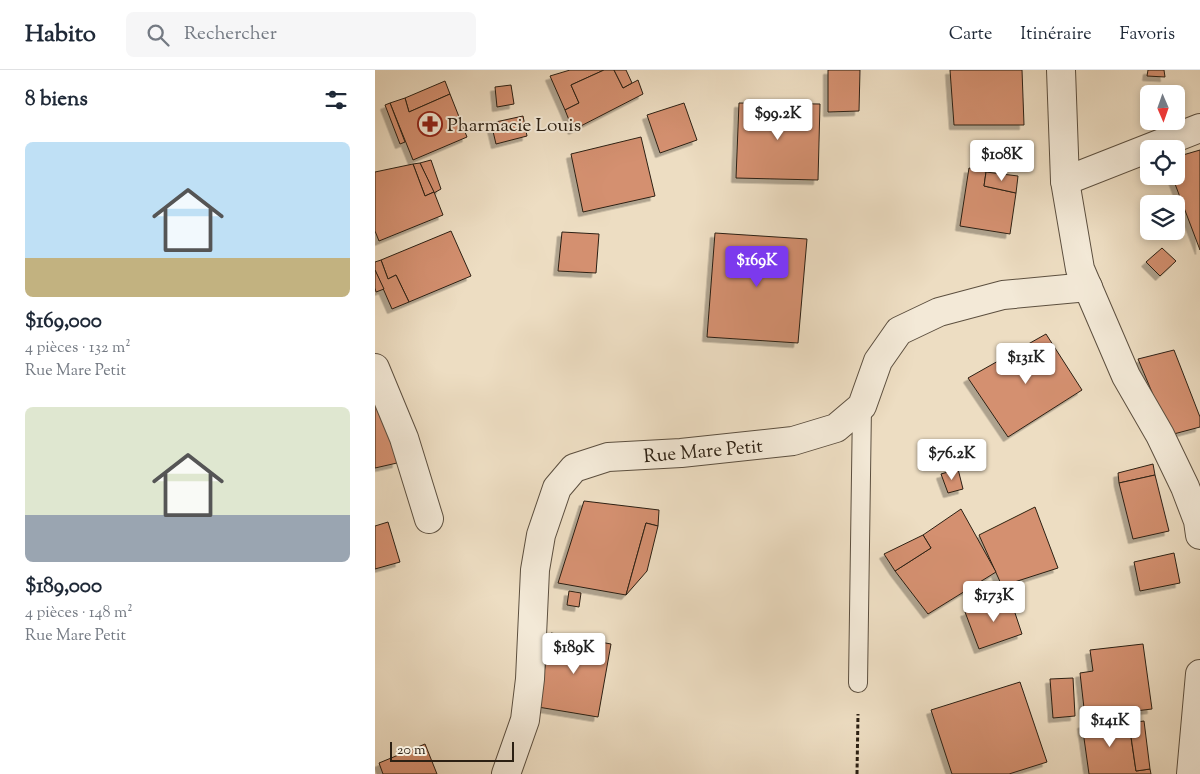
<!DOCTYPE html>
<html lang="fr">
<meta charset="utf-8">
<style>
:root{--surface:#fff;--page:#f6f6f7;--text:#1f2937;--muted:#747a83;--line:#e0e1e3;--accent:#7c3aed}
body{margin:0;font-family:"Sorts Mill Goudy",serif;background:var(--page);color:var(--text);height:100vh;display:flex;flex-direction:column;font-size:19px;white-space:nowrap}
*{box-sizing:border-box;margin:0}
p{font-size:16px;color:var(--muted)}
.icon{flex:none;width:28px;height:28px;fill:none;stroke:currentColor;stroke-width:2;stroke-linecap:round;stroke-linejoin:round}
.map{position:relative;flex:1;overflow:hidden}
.side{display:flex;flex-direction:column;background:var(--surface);width:375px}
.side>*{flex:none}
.needle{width:32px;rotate:178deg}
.fabs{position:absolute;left:765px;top:15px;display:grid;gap:10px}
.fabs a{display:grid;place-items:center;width:45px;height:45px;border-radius:8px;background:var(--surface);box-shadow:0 2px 8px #0003;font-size:25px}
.scale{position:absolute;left:15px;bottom:12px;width:124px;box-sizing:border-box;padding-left:5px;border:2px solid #2c2013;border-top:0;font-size:14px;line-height:18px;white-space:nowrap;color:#2c2013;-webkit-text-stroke:4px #f3e9d7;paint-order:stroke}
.price{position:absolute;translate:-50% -42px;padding:0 11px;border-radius:5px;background:#fff;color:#222;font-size:16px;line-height:32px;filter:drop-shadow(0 1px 2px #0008)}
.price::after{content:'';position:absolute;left:50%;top:30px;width:15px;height:11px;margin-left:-8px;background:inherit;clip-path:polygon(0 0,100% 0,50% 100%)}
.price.current{background:var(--accent);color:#fff}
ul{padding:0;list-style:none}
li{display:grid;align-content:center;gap:10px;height:265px;padding:0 25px}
li span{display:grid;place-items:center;height:155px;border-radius:8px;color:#555}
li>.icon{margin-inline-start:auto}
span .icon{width:90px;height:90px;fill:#fffc;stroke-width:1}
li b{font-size:21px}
h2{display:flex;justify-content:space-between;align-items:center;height:60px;padding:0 25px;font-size:21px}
header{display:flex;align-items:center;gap:30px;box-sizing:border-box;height:70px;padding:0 25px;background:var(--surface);border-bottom:1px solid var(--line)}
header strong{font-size:24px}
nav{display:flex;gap:28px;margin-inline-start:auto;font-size:18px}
.search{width:350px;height:45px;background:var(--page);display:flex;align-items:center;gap:12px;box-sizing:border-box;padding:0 18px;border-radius:8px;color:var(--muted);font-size:19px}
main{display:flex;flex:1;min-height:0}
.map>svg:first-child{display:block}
</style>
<header>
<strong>Habito</strong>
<div class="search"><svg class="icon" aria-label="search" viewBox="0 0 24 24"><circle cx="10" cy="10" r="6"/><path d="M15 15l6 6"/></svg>Rechercher</div>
<nav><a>Carte</a><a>Itinéraire</a><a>Favoris</a></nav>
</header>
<main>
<section class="side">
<h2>8 biens<svg class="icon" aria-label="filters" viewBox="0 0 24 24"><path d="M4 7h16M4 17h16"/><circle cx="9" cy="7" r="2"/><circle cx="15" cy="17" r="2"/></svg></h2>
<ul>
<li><span style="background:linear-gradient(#bfe0f5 75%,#c2b280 0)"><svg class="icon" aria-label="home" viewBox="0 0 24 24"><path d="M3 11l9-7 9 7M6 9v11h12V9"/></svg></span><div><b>$169,000</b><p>4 pièces · 132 m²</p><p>Rue Mare Petit</p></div></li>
<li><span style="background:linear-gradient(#dfe7d0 70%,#9aa5b1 0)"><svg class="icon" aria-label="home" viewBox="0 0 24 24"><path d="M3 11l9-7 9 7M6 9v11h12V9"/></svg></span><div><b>$189,000</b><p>4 pièces · 148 m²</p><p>Rue Mare Petit</p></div></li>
</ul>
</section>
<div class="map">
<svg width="825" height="704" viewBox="0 0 825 704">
<defs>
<filter id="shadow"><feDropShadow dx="-4.5" dy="4.5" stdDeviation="0" flood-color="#0004"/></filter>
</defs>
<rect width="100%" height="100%" fill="#edddc2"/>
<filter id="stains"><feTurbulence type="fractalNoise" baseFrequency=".004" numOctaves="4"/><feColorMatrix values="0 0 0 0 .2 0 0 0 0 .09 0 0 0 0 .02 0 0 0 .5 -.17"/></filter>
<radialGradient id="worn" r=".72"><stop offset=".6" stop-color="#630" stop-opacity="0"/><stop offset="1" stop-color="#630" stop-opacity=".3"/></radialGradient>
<g fill="#d49070" stroke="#2c2013" filter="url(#shadow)">
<polygon points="195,0 229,0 196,15 204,33 190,40 175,6"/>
<polygon points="229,0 239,0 248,18 263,10 268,24 198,60 190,40 204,33 196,15"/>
<polygon points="239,0 251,0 257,13 248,18"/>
<polygon points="453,0 485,0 484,41 453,42"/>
<polygon points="575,0 647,0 649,55 579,55"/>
<polygon points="773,0 789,0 790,7 772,6"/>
<polygon points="70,11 75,24 34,42 30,28"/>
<polygon points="136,15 139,34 122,37 120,17"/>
<polygon points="75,24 92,67 38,90 15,33 30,28 34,42"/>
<polygon points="15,33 30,72 25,74 10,35"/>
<polygon points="309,33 322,70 285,83 272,45"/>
<polygon points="364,33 445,34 443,110 361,108"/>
<polygon points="148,46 152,66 121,74 116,53"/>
<polygon points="266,67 280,126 208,142 196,84"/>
<polygon points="825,80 825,180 797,106 801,106 801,87"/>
<polygon points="56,90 66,119 59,123 45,93"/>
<polygon points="45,93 59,122 50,126 38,94"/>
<polygon points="38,94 50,126 59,122 68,145 4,171 0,161 0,102"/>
<polygon points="594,98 611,102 609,116 641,123 635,164 585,156"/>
<polygon points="611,102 643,106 641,123 609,116"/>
<polygon points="76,161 96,206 34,232 21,205 13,209 6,190"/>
<polygon points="187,162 224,164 221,203 183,201"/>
<polygon points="340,163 432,169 423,273 332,267"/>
<polygon points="787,178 801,191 785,206 771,192"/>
<polygon points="6,190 13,209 21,205 34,232 17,239 0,200 0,192"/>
<polygon points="0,200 9,219 1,222 0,218"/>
<polygon points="671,264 707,320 633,367 593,308"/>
<polygon points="799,280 825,347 825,357 795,365 763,289"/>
<polygon points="10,334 22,393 0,398 0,336"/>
<polygon points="778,394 780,405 744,413 743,403"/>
<polygon points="583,399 588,419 573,423 566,404"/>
<polygon points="780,405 794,461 758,469 744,413"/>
<polygon points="209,431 284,440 283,456 271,453 251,525 183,513"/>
<polygon points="660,437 683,498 627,516 604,465"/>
<polygon points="586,439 621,502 553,544 520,501 556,478 548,465"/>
<polygon points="13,452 25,492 0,499 0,456"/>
<polygon points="271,453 283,456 272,501 251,525"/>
<polygon points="548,465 556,478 520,501 509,484"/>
<polygon points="799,483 805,513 765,521 759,492"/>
<polygon points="194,521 206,523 204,537 192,535"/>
<polygon points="635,528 647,564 604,579 590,542"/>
<polygon points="176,563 236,574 223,647 163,637"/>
<polygon points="768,574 777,639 710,647 705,603 718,601 715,580"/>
<polygon points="698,608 700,646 678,648 675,609"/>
<polygon points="645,612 672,692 634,704 577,704 556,640"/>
<polygon points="753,647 761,701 775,699 776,704 714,704 707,654"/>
<polygon points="769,651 775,699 761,701 754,653"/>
<polygon points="50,674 62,704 8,704 4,693"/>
</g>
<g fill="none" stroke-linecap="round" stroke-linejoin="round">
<defs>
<polyline id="service" points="483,613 487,336"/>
<g id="minor">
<polyline points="686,0 690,111 705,199 751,306 785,365 810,417 823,451 825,465"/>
<polyline points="690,111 825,58"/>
<polyline points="0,298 29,368 54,449"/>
<polyline points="131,704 150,650 155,609 160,500 166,465 182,418 199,398 233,387 306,383 418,371 461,358 487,336 503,291 524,261 564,242 628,225 713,217"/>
<polyline points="816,704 825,604"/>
</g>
</defs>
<use href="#service" stroke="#5c4f3f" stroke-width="20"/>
<use href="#minor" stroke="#5c4f3f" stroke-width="30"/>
<polyline stroke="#2c2013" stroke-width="3" stroke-dasharray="4 2.5" stroke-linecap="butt" points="482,704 483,644"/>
<use href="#service" stroke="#f3e9d7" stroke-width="18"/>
<use href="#minor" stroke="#f3e9d7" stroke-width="28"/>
</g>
<defs>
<symbol id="pharmacy-ring" viewBox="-11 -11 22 22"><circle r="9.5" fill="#f3e9d7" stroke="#8f2418" stroke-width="1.5"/><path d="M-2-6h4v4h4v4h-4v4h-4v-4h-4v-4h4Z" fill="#8f2418"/></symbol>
</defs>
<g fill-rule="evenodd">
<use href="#pharmacy-ring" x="41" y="40" width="28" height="28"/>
</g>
<g text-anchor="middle" stroke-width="4" stroke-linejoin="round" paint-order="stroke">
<g font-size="19" fill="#2c2013" stroke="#f3e9d7" text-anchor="start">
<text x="72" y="61">Pharmacie Louis</text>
</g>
<g font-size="19" fill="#2c2013" stroke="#f3e9d7">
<text transform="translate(328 380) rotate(-5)" y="7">Rue Mare Petit</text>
</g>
</g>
<rect width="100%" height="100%" filter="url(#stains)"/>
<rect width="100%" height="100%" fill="url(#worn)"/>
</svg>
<div class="fabs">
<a><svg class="needle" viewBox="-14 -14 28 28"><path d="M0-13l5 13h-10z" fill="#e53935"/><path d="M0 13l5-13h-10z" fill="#747a83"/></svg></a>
<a><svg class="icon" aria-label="locate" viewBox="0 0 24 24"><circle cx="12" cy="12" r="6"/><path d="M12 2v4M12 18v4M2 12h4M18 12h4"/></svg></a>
<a><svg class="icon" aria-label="layers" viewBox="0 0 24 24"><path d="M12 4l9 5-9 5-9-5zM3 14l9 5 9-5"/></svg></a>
</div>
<div class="scale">20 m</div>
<b class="price" style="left:403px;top:71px">$99.2K</b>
<b class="price" style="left:627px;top:112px">$108K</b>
<b class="price current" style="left:382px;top:218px">$169K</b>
<b class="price" style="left:651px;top:315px">$131K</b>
<b class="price" style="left:577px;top:411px">$76.2K</b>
<b class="price" style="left:619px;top:553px">$173K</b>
<b class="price" style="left:199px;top:605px">$189K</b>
<b class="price" style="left:735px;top:678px">$141K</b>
</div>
</main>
